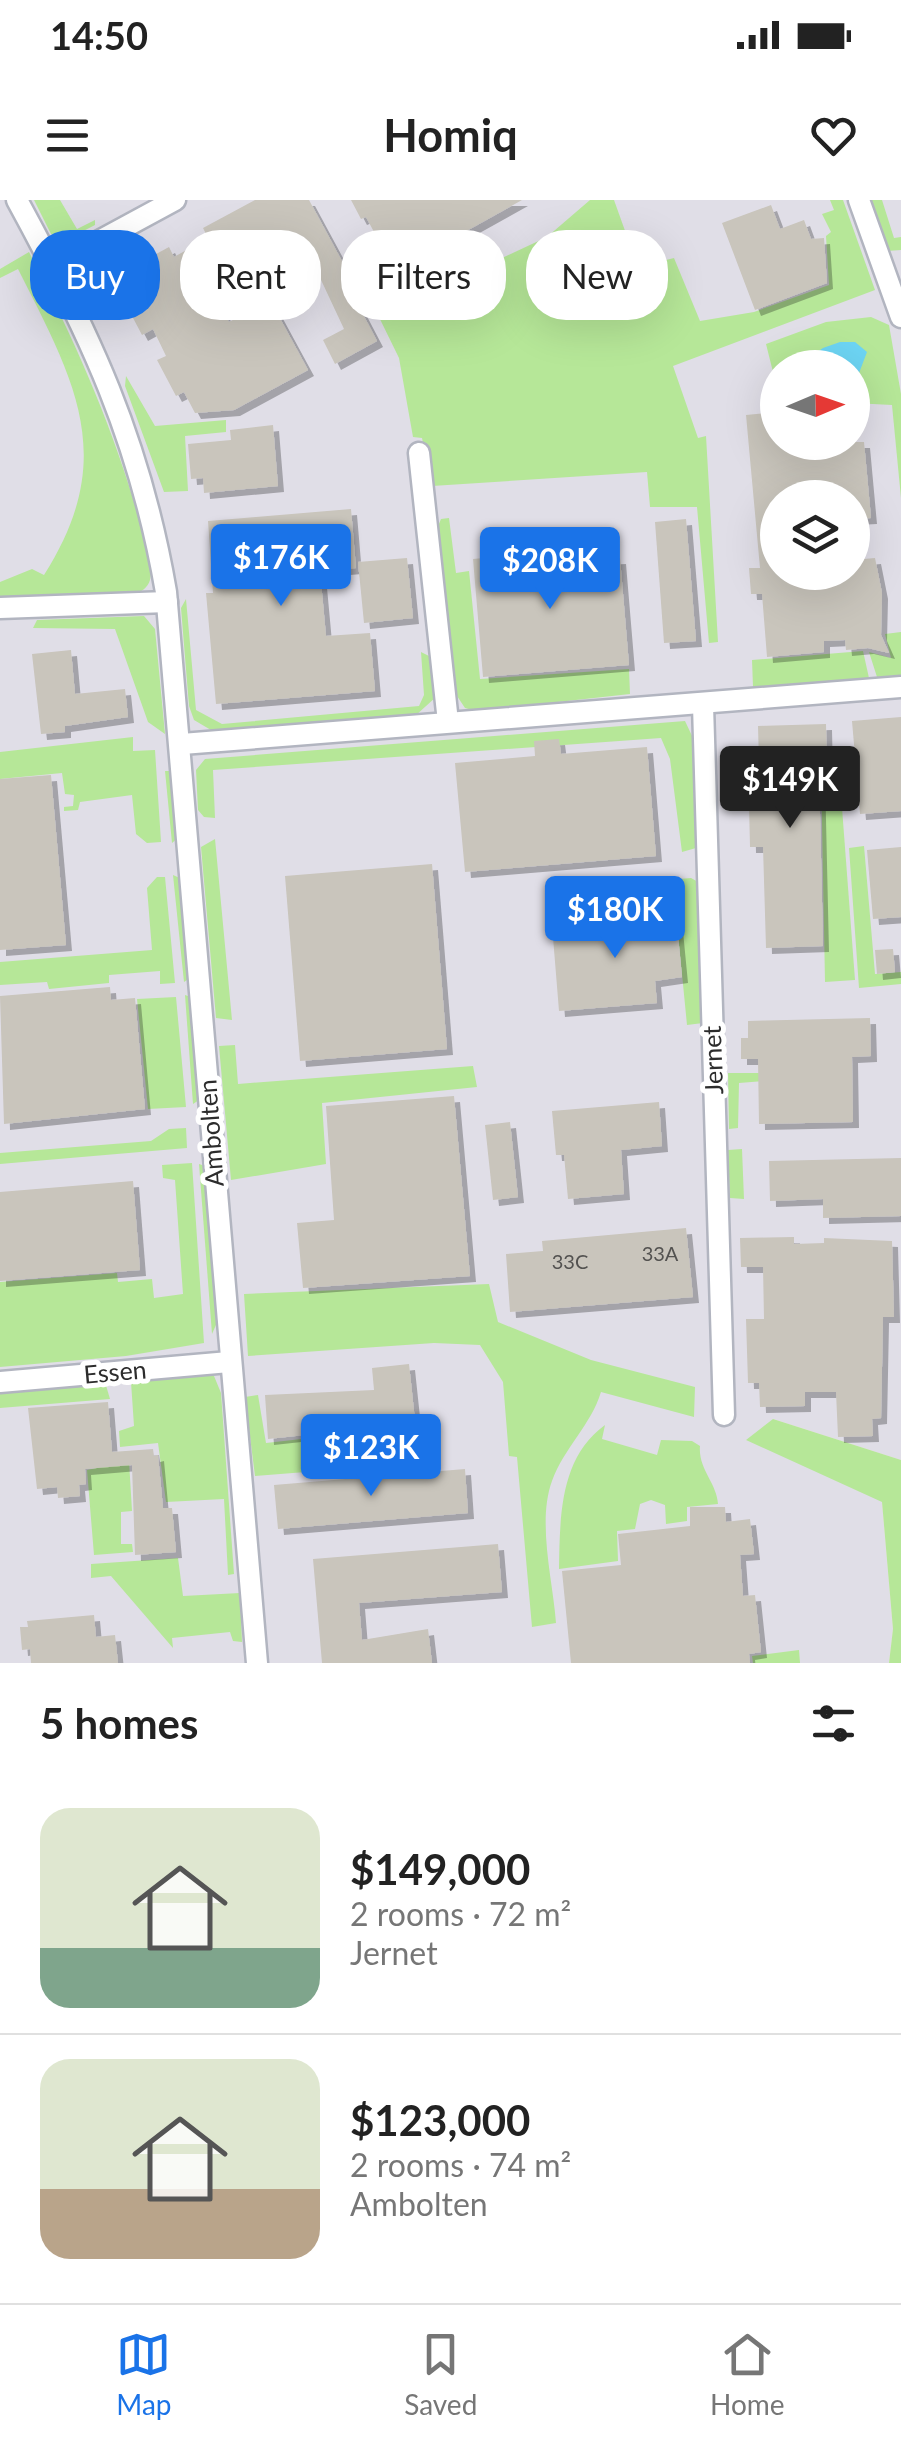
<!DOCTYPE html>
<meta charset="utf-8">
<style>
:root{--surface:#fff;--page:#f2f2f2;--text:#222;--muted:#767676;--line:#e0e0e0;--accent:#1a73e8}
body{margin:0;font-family:Lato,sans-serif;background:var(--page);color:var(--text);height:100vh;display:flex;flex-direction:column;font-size:38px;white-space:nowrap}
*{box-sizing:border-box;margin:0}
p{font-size:32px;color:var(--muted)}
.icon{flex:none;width:55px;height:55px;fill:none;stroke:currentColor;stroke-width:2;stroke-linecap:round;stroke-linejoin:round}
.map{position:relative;height:1463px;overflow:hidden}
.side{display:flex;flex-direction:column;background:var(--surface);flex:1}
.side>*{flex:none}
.top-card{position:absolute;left:30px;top:30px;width:842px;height:90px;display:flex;gap:20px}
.needle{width:65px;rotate:88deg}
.controls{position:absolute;left:760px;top:150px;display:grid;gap:20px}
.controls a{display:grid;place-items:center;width:110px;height:110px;border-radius:50%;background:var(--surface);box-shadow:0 10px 40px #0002;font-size:50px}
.price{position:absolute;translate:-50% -85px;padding:0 22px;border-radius:10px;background:var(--accent);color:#fff;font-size:32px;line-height:65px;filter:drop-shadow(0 2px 5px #0008)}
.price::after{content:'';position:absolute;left:50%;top:60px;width:30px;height:22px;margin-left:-15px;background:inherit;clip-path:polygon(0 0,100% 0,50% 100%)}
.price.on{background:#222;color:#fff}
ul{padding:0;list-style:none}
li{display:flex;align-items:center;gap:30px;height:250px;padding:0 40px}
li+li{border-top:2px solid var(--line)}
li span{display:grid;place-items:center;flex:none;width:280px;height:200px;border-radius:30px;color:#555}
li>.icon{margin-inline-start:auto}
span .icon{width:120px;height:120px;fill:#fffc;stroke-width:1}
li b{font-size:42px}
h2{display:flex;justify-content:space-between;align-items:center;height:120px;padding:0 40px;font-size:42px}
.pill{padding:0 35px;border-radius:40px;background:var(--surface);box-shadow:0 10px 40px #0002;font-size:35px;line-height:90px}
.pill.on{background:var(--accent);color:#fff}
.status{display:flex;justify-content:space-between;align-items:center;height:70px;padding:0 50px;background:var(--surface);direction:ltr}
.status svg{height:28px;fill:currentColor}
header{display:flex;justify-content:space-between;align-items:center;height:130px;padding:0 40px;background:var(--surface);font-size:45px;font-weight:700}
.tab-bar{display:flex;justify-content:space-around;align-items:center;height:140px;border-top:2px solid var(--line);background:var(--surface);font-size:28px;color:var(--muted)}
.tab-bar a{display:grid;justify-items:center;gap:5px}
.tab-bar .on{color:var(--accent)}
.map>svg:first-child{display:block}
</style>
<div class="status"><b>14:50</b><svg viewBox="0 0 49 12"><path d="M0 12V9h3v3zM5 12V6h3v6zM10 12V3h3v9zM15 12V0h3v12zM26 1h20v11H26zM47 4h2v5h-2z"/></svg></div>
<header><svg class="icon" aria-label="menu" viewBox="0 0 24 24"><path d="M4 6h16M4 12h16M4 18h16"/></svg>Homiq<svg class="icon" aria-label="heart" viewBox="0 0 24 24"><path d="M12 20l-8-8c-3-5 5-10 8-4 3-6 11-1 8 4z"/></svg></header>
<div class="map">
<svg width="901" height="1463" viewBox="0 0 901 1463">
<defs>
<filter id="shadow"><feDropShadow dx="6" dy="6" stdDeviation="0" flood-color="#0004"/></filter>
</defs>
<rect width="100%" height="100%" fill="#eee7de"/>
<path fill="#e0dee7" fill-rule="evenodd" d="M0 0H901V1260L773 1219 882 1302 893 1429 889 1463H0ZM778 168H852V242H778ZM778 298H852V372H778Z"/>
<g fill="#b6e798">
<polygon points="34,0 60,0 77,29 95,20 95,25 66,40 51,34"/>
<polygon points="590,0 614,0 638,67 674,58 700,121 754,112 829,85 826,36 831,32 822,14 834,10 830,0 843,0 875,90 673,166 698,238 706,236 718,442 709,443 697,307 650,307 647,272 432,286 422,238 413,237 399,158 376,111 412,85 444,85 547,37"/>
<polygon points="868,0 882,0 894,38 901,37 901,50 887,51"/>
<path d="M29 52C72 135 108 215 135 305 141 325 154 360 150 380 148 388 140 392 134 395L0 399V382L32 369 44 375C119 257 75 182 18 69L0 78V69Z"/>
<polygon points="871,117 889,125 901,194 901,298 892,205 853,203 852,168 778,168 777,188 766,144 826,122"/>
<polygon points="126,176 155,226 226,220 226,232 185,236 188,291 164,292 125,186"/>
<polygon points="449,318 456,373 469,371 480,479 629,469 630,494 476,511 465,508 457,496 436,331 441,319"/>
<polygon points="186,399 196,510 222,524 419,506 424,495 421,452 431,457 436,497 415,516 216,533 194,520 189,506 181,408"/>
<polygon points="144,416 155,429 165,534 148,522 115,429 33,428 37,420"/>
<polygon points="901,432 901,475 877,477 869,452 891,458 885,434"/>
<polygon points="863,451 869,478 753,487 752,460"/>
<polygon points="685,521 693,538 696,648 682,652 670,559 661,538 213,570 215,618 204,617 198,610 196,570 205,559"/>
<polygon points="133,537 133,551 155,550 161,642 147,643 136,634 132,595 80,602 78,610 64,611 64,607 73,606 74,595 65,594 62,573 0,579 0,552"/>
<polygon points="839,568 855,780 825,782 821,571"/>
<polygon points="165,571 172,571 179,637 172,643"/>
<polygon points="215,639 232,820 216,818 201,647"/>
<polygon points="864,646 875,774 901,772 901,784 859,788 849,648"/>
<polygon points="173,675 182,679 190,778 184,782"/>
<polygon points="157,677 165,677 175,783 160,784 160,771 109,775 109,783 49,789 47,782 0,785 0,762 152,750 147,688"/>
<polygon points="691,678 700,683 703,823 687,825 676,713 661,713 661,692 679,690 679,679"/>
<polygon points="185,795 191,797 199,900 193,904"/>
<polygon points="176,797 186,907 148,909 137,799"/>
<polygon points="235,845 238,884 473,866 477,887 322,903 326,964 231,980 219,846"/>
<polygon points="728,873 800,873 800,878 739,883 738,928 729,929"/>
<polygon points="186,928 187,948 0,964 0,953 151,941 169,929"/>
<polygon points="742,949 744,999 730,998 728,950"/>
<polygon points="192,963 204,1143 126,1156 0,1167 0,1082 117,1073 118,1082 152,1079 154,1098 183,1094 175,980 163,978 162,965"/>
<polygon points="199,964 205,966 219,1118 212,1134"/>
<path d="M489 1084 498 1122 591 1160 695 1187 694 1217 601 1192C591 1225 564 1248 552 1281 537 1322 553 1381 556 1423L532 1427 517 1257 509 1256 503 1182 480 1145 434 1143 248 1156 244 1094Z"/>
<polygon points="192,1172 214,1176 221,1193 234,1374 228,1375 224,1299 166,1302 158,1243 120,1247 119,1231 134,1226 131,1182"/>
<polygon points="105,1182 110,1199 0,1208 0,1193 5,1191"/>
<polygon points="258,1195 266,1243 372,1231 376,1238 416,1236 432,1262 255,1276 245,1197"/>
<polygon points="773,1219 901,1260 901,1463 889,1463 893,1429 882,1302 746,1240"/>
<path d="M605 1225 602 1239 657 1255 661 1240 692 1241 700 1246C698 1269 717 1283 718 1304L687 1307V1321L666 1324 665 1305 651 1300 640 1304 635 1329 617 1331 618 1361 559 1369C560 1319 559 1258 605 1225Z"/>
<polygon points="129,1261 132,1311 121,1312 121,1344 132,1344 133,1352 94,1355 87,1270"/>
<polygon points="178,1358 183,1396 240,1393 242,1442 233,1441 230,1432 172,1438 173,1448 111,1376 91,1378 91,1364"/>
<polygon points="799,1450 800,1463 753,1463 752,1456"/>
</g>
<polygon fill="#6dd5f4" points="840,142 855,142 867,152 856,181 853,183 852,168 796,167 823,148"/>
<g fill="#c9c5bc" filter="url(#shadow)">
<polygon points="255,0 309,0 343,63 349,60 367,93 355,99 377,141 335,164 323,140 344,129 307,50 215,99 229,122 270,100 308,170 234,210 195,213 184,192 176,196 157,160 166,156 153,129 142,135 112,78 169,47 174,57 208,38 203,28"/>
<polygon points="351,0 522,0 400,68 395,59 390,62 366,17 361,19"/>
<polygon points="771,5 780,29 804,20 811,39 824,38 827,83 755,110 722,23"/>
<polygon points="778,212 778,242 864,242 871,318 852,319 852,298 778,298 778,372 852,372 852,360 875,358 882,393 881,435 889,453 868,448 846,450 845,440 824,441 824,452 767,457 762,394 751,394 749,368 760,368 746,215"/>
<polygon points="273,225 278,286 204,293 203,278 191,279 188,244 231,240 230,230"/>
<polygon points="351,309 356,368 320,371 326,436 370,433 375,491 216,504 206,393 213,393 208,321"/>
<polygon points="686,319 696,441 664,443 655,322"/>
<polygon points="599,347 600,359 620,358 629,465 483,477 473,359"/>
<polygon points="407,358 413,418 364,423 358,362"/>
<polygon points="71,450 75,494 125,489 128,517 65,526 65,532 41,534 32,454"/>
<polygon points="901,517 901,611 860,614 852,521"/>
<polygon points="826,524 827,569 819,569 823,746 766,748 763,647 750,647 748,563 759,563 758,526"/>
<polygon points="559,539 561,554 647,547 656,656 465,672 455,563 535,556 534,541"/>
<polygon points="51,575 66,745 0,750 0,579"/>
<polygon points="901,647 901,717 873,719 867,650"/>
<polygon points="432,664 447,849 300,861 285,676"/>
<polygon points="676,715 682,777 655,781 657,803 559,811 552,725"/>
<polygon points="893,749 895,772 877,774 875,750"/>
<polygon points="110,787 111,800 135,798 145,909 4,924 0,796"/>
<polygon points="870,818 871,856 852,857 853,922 759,924 758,859 741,859 741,838 748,838 748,821"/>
<polygon points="454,896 470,1076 303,1088 297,1023 334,1020 326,906"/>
<polygon points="659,902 662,946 621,950 624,994 568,999 564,955 556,955 552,911"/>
<polygon points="510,922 518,997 493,1000 485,925"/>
<polygon points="901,958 901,1016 823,1018 823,999 770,1001 769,961"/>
<polygon points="133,981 140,1070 0,1081 0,992"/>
<polygon points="686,1028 693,1097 510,1112 506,1054 543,1051 542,1041"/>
<polygon points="794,1037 794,1044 824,1043 824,1038 892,1041 894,1117 883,1117 881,1218 872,1219 873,1236 838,1237 836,1192 805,1192 805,1206 760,1207 759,1183 748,1183 746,1119 764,1119 763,1067 741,1067 740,1038"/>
<polygon points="409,1164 416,1230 379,1234 378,1227 268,1239 265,1195 374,1190 372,1168"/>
<polygon points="108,1202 112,1252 153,1249 154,1256 158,1255 163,1308 172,1308 176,1352 135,1355 132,1265 85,1269 86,1284 79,1285 80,1296 58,1298 57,1287 37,1289 28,1208"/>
<polygon points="465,1269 468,1313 278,1329 274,1285"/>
<polygon points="690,1307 725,1307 726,1322 750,1319 754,1354 740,1355 743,1396 755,1395 761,1452 749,1454 750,1463 571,1463 562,1371 621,1365 618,1334 690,1326"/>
<polygon points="498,1344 502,1392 359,1403 362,1440 428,1429 432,1463 322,1463 313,1359"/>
<polygon points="94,1415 96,1437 115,1435 118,1463 31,1463 30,1449 22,1450 20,1427 28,1427 27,1421"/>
</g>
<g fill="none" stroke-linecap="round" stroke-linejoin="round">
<defs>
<g id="minor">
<path d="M17 0C90 134 140 240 166 392L257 1463"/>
<polyline points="859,0 901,117"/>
<polyline points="53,66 175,0"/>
<polyline points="419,253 448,522"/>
<polyline points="0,408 167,402"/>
<polyline points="703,505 724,1215"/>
<polyline points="182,544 901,487"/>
<polyline points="0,1182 229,1162"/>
</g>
</defs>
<use href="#minor" stroke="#b2b5c0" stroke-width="25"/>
<use href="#minor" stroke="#fff" stroke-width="20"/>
</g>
<g text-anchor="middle" stroke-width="10" stroke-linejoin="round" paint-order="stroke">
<g font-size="20" fill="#535250">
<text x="660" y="1061">33A</text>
<text x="570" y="1069">33C</text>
</g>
<g font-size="25" fill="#2c2c2c" stroke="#fff">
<text transform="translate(713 860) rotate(-92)" y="9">Jernet</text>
<text transform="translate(211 933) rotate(-94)" y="9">Ambolten</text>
<text transform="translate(115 1172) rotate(-5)" y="9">Essen</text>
</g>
</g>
</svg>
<div class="controls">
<a><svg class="needle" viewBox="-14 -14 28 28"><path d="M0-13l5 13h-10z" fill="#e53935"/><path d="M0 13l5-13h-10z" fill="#767676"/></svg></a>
<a><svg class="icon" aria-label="layers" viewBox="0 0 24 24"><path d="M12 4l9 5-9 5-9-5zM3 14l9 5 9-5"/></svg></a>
</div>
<b class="price" style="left:281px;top:409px">$176K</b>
<b class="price" style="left:550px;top:412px">$208K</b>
<b class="price on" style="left:790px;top:631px">$149K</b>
<b class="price" style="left:615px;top:761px">$180K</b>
<b class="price" style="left:371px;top:1299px">$123K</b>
<div class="top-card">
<a class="pill on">Buy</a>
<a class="pill">Rent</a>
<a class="pill">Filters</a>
<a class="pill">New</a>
</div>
</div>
<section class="side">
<h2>5 homes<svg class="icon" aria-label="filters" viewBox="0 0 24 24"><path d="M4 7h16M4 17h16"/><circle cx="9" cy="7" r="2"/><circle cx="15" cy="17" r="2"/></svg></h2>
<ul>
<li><span style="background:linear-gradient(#dfe7d0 70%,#7fa58c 0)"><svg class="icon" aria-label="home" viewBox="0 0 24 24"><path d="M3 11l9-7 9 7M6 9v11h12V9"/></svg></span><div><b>$149,000</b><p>2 rooms · 72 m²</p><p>Jernet</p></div></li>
<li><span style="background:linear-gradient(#dfe7d0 65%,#b9a48a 0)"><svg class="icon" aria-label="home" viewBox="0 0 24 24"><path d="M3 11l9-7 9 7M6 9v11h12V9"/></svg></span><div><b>$123,000</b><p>2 rooms · 74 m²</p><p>Ambolten</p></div></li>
</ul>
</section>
<nav class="tab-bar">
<a class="on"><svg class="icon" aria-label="map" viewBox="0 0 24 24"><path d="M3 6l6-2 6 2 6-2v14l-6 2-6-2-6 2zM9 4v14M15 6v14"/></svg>Map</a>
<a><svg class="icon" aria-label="saved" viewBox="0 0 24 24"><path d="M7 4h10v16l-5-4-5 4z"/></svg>Saved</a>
<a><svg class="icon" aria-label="home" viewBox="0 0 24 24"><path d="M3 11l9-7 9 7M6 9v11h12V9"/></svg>Home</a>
</nav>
